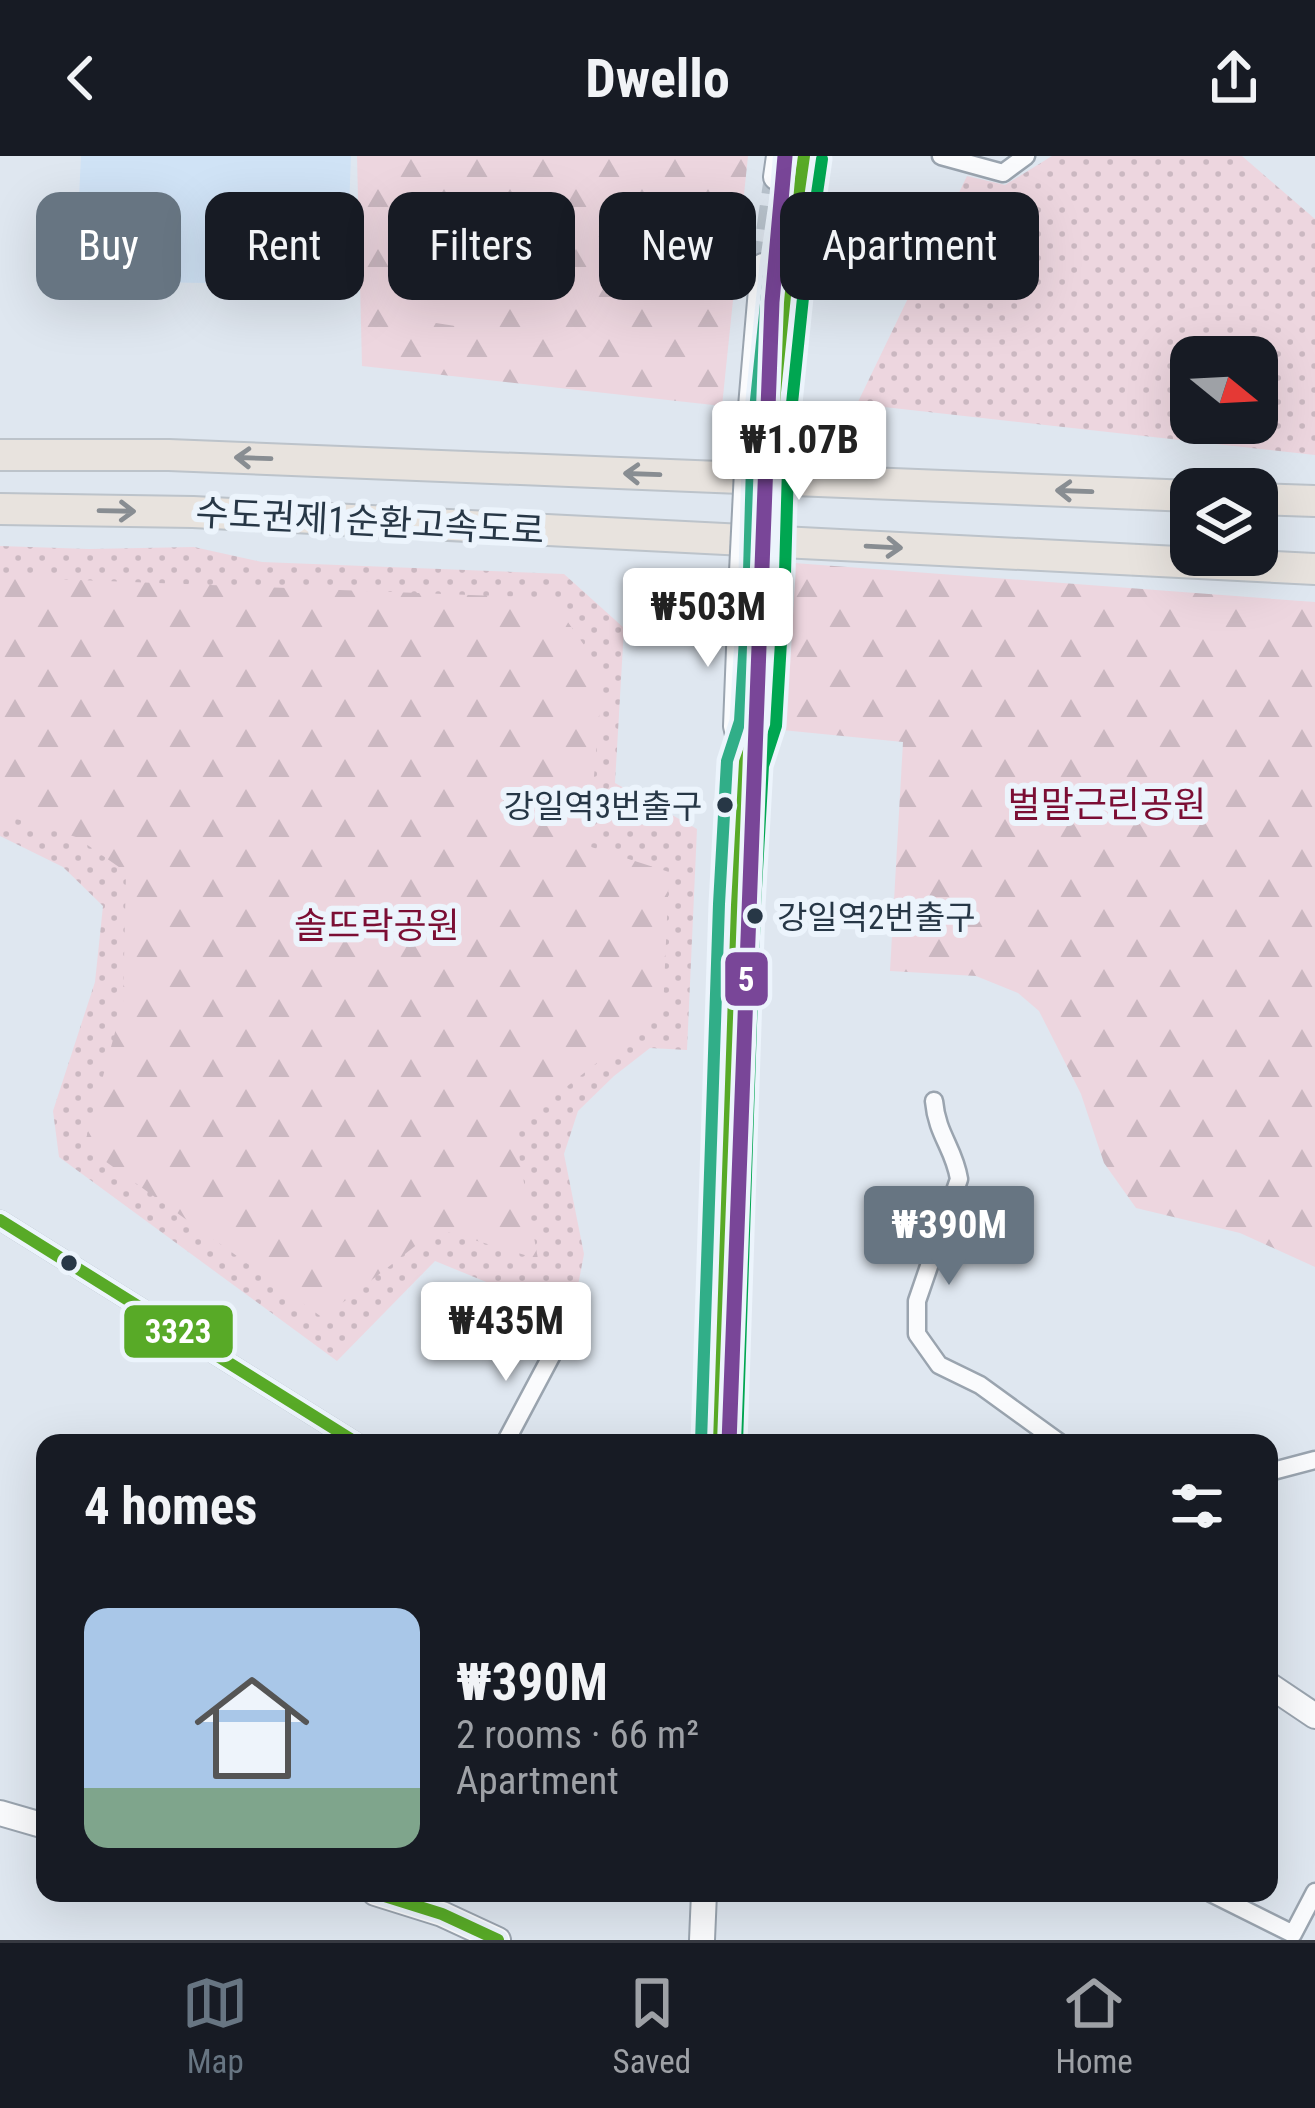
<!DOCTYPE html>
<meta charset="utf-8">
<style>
:root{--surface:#171b24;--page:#242831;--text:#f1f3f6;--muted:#9ea1a6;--line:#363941;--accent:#677582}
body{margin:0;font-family:"Roboto Condensed","Noto Sans KR",sans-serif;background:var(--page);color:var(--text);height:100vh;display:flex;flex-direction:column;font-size:45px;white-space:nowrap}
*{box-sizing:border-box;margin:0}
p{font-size:39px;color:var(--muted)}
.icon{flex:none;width:66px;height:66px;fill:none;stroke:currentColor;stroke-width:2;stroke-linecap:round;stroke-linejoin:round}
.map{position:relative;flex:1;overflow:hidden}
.details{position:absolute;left:36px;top:1278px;width:1242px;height:468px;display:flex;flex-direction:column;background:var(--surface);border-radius:24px;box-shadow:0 12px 48px #0002}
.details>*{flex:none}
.top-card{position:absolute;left:36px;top:36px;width:1245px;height:108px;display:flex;gap:24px}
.needle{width:78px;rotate:108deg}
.controls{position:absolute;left:1170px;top:180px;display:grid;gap:24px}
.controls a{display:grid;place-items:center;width:108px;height:108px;border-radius:24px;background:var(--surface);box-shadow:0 12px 48px #0002;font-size:60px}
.price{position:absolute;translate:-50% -102px;padding:0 27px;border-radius:12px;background:#fff;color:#222;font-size:39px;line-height:78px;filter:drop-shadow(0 3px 6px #0008)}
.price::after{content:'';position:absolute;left:50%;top:72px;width:36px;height:27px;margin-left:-18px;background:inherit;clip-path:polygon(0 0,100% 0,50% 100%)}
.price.active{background:var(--accent);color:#fff}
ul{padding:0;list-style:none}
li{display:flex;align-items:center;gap:36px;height:300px;padding:0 48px}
li span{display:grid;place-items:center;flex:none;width:336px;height:240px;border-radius:24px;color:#555}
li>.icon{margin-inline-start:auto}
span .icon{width:144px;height:144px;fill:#fffc;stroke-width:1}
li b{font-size:51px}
h2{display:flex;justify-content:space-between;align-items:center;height:144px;padding:0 48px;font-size:51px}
.tag{padding:0 42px;border-radius:24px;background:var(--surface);box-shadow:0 12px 48px #0002;font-size:42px;line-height:108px}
.tag.active{background:var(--accent);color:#fff}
header{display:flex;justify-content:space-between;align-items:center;height:156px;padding:0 48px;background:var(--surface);font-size:54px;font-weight:700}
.tab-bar{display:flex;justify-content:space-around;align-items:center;height:168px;border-top:3px solid var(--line);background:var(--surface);font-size:33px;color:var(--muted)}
.tab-bar a{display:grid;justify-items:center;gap:6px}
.tab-bar .active{color:var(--accent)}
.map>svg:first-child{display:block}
</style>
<header><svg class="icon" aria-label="back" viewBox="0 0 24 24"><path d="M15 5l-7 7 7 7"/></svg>Dwello<svg class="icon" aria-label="share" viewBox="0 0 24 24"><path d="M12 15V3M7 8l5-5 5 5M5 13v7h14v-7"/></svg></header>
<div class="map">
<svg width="1315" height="1784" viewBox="0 0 1315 1784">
<defs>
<pattern id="grass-dots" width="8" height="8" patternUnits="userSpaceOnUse" patternTransform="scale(3)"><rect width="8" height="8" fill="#edd6df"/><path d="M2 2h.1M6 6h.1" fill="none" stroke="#cbb8c1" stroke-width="1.8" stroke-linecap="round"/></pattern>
<pattern id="forest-firs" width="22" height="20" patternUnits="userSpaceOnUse" patternTransform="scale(3)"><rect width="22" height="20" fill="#edd6df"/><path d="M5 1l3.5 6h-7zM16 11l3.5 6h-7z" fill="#cbb8c1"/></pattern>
</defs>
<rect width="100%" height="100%" fill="#dfe7f0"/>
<polygon fill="#d0e3f6" points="81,0 351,0 346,129 75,125"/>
<g fill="url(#grass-dots)" fill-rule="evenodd">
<path d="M1052 0H1242L1315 63V299L857 248 967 20 1005 29ZM1191 201H1257V267H1191Z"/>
<polygon points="0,390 89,393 194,391 262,406 564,418 624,472 615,627 697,673 687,894 650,892 614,920 578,955 564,998 584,1098 572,1161 435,1105 337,1205 59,1001 53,955 95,826 103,750 63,711 0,680"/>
</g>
<g fill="url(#forest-firs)">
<polygon points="357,0 748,0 722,250 362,210"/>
<polygon points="794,407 1315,446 1315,1111 1240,1077 1136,1052 1104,1007 1081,938 1039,855 1018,837 976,820 890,815 903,586 782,574"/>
<polygon points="0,421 551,442 603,516 588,690 669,716 663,855 514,972 538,1103 437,1073 323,1162 84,990 123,847 126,716 76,681 0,658"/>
</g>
<polygon fill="#edd6df" points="418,111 502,125 494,176 410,163"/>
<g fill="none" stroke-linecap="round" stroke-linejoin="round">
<g stroke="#bac4ce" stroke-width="24" stroke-dasharray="24 12" stroke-linecap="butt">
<polyline points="763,110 776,21"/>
<polyline points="788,111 800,24"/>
</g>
<defs>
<g id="street">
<polyline points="941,0 1003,17 1026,0"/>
<path d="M934 945C937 979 954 992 959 1023L917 1145V1178L939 1209 980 1229 1060 1287"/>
<polyline points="0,1064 357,1287"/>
<polyline points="505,1287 555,1193"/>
<polyline points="1269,1316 1315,1304"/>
<polyline points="1211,1737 1293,1778 1315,1736"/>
</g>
<g id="secondary">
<polyline points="776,21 779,0"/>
<polyline points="800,24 804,0"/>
<polyline points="749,274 763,110"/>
<polyline points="771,275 788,111"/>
<polyline points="742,416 736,570 744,604"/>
<polyline points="719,1287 737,749 745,606 758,569 767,417"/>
<polyline points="1269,1529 1315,1560"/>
<polyline points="0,1657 45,1670"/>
<polyline points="375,1737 442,1758 498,1784"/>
<polyline points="702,1784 704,1737"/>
</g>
<g id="highway">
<polyline points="0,299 169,299 1191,340"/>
<polyline points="1257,343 1315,345"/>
<polyline points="0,353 193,356 1315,413"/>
</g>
</defs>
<use href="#street" stroke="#9aa4af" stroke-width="21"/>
<use href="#secondary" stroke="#9aa4af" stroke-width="28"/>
<use href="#highway" stroke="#bcc3ca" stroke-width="34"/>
<use href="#street" stroke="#fafbfd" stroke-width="16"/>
<use href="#secondary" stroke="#fafbfd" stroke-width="24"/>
<use href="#highway" stroke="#e8e3de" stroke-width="30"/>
<defs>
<g id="secondary-bridge">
<polyline points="742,416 749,274"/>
<polyline points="767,417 771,275"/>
</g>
</defs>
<use href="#secondary-bridge" stroke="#9aa4af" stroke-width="28" stroke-linecap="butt"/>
<use href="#secondary-bridge" stroke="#fafbfd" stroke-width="24"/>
<defs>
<g id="bus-1">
<polyline points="0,1064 357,1287"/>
<polyline points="719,1287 737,749 745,606 758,569 767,417 771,275 788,111 804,0"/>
<polyline points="375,1737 442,1758 498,1784"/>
</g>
<polyline id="bus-2" points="737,1287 755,750 763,610 776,570 785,418 789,276 806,113 822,3"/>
<polyline id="bus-3" points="701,1286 719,748 727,605 740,565 749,416 753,273 770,109 786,0"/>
</defs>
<use href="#bus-1" stroke="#ecf4fc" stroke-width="21"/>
<use href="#bus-2" stroke="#ecf4fc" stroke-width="21"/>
<use href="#bus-3" stroke="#ecf4fc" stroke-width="21"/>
<use href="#bus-1" stroke="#58aa27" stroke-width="12"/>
<use href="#bus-2" stroke="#00a651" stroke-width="12"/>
<use href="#bus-3" stroke="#31ae88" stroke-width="12"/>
<defs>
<polyline id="metro-1" points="729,1287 772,146 785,0"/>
</defs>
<use href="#metro-1" stroke="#ecf4fc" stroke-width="24"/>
<use href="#metro-1" stroke="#794698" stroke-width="15"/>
</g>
<defs><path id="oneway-shaft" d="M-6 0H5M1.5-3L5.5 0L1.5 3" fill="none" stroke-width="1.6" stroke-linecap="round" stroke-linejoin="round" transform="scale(3)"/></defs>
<g stroke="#888d92">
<use href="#oneway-shaft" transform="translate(253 302) rotate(-178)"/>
<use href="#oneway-shaft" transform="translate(642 318) rotate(-178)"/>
<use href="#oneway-shaft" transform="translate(1074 335) rotate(-178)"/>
<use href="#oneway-shaft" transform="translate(117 355) rotate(1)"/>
<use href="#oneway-shaft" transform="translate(884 391) rotate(3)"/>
</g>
<g fill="#273746" stroke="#ecf4fc" stroke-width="4.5">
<circle cx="725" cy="649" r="10"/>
<circle cx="755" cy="760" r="10"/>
<circle cx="69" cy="1107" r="10"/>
</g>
<g text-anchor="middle" stroke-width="12" stroke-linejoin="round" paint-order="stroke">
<g font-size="33" fill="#273746" stroke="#ecf4fc" text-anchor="end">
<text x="702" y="662">강일역3번출구</text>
<text x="777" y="773" text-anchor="start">강일역2번출구</text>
</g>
<g font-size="36" fill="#273746" stroke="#ecf4fc">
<text transform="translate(370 365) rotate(3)" y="13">수도권제1순환고속도로</text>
</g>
<g font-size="36" fill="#7b0e34" stroke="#ecf4fc">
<text x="1107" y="661">벌말근린공원</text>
<text x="377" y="782">솔뜨락공원</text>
</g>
</g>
<g stroke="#ecf4fc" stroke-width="4.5">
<rect x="723" y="794" width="47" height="58" rx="12" fill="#794698"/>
<rect x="122" y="1147" width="113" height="57" rx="12" fill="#58aa27"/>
</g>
<g font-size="33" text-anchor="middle" font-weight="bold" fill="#fff">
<text x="746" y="835">5</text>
<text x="178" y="1187">3323</text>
</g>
</svg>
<div class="controls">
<a><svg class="needle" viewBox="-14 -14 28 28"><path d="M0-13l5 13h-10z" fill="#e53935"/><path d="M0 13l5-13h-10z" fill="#9ea1a6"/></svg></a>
<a><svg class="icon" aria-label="layers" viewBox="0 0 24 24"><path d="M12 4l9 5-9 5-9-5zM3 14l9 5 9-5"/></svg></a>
</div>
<b class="price" style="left:799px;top:347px">₩1.07B</b>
<b class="price" style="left:708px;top:514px">₩503M</b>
<b class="price active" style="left:949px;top:1132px">₩390M</b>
<b class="price" style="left:506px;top:1228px">₩435M</b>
<div class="top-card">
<a class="tag active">Buy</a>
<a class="tag">Rent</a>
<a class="tag">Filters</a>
<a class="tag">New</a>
<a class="tag">Apartment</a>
</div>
<section class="details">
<h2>4 homes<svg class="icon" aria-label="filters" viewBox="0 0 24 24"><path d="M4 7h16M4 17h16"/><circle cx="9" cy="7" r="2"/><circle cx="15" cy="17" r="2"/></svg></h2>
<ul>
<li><span style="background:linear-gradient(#a9c7e8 75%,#7fa58c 0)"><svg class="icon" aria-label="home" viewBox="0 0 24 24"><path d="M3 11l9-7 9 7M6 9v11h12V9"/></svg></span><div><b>₩390M</b><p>2 rooms · 66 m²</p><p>Apartment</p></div></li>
</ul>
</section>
</div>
<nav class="tab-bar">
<a class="active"><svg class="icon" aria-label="map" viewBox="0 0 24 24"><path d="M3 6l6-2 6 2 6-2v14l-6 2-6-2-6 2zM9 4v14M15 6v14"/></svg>Map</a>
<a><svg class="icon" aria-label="saved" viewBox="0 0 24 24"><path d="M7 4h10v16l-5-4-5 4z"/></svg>Saved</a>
<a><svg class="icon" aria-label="home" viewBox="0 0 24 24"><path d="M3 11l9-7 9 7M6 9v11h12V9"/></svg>Home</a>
</nav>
